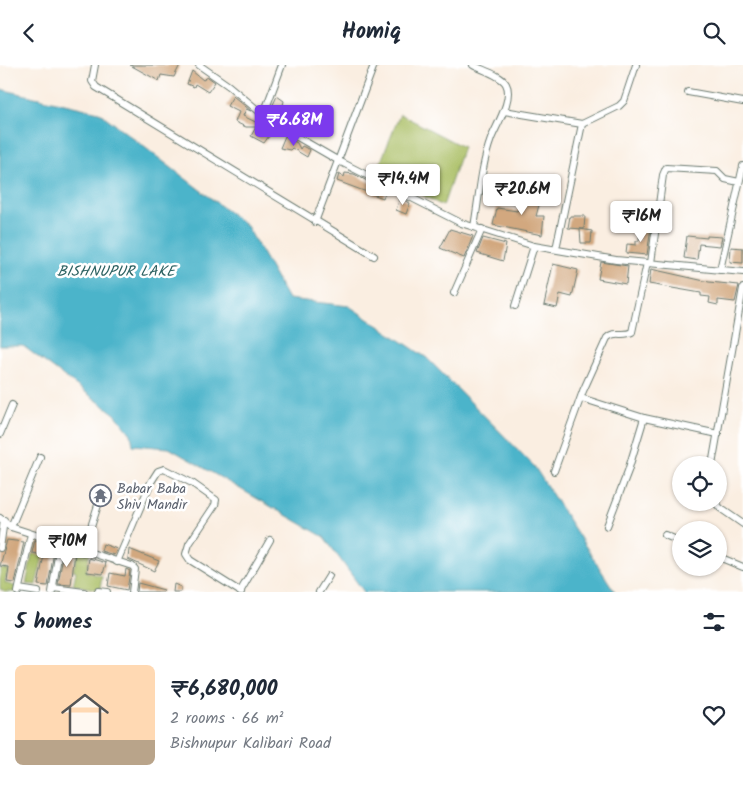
<!DOCTYPE html>
<meta charset="utf-8">
<style>
:root{--surface:#fff;--page:#f6f6f7;--text:#1f2937;--muted:#747a83;--line:#e0e1e3;--accent:#7c3aed}
body{margin:0;font-family:Kalam,sans-serif;background:var(--page);color:var(--text);height:100vh;display:flex;flex-direction:column;font-size:19px;white-space:nowrap}
*{box-sizing:border-box;margin:0}
p{font-size:16px;color:var(--muted)}
.icon{flex:none;width:28px;height:28px;fill:none;stroke:currentColor;stroke-width:2;stroke-linecap:round;stroke-linejoin:round}
.map{position:relative;height:527px;overflow:hidden}
.details{display:flex;flex-direction:column;background:var(--surface);flex:1}
.details>*{flex:none}
.controls{position:absolute;left:672px;top:391px;display:grid;gap:10px}
.controls a{display:grid;place-items:center;width:55px;height:55px;border-radius:50%;background:var(--surface);box-shadow:0 1px 4px #0004;font-size:25px}
.price{position:absolute;translate:-50% -42px;padding:0 11px;border-radius:5px;background:#fff;color:#222;font-size:16px;line-height:32px;filter:drop-shadow(0 1px 2px #0008)}
.price::after{content:'';position:absolute;left:50%;top:30px;width:15px;height:11px;margin-left:-8px;background:inherit;clip-path:polygon(0 0,100% 0,50% 100%)}
.price.selected{background:var(--accent);color:#fff}
ul{padding:0;list-style:none}
li{display:flex;align-items:center;gap:15px;height:125px;padding:0 15px}
li+li{border-top:1px solid var(--line)}
li span{display:grid;place-items:center;flex:none;width:140px;height:100px;border-radius:8px;color:#555}
li>.icon{margin-inline-start:auto}
span .icon{width:60px;height:60px;fill:#fffc;stroke-width:1}
li b{font-size:21px}
h2{display:flex;justify-content:space-between;align-items:center;height:60px;padding:0 15px;font-size:21px}
header{display:flex;justify-content:space-between;align-items:center;height:65px;padding:0 15px;background:var(--surface);font-size:22px;font-weight:700}
.map>svg:first-child{display:block}
</style>
<header><svg class="icon" aria-label="back" viewBox="0 0 24 24"><path d="M15 5l-7 7 7 7"/></svg>Homiq<svg class="icon" aria-label="search" viewBox="0 0 24 24"><circle cx="10" cy="10" r="6"/><path d="M15 15l6 6"/></svg></header>
<div class="map">
<svg width="743" height="527" viewBox="0 0 743 527">
<rect width="100%" height="100%" fill="#fff"/>
<filter id="ink" filterUnits="userSpaceOnUse"><feTurbulence type="fractalNoise" baseFrequency=".02" numOctaves="2"/><feDisplacementMap in="SourceGraphic" scale="10" xChannelSelector="R" yChannelSelector="G"/><feConvolveMatrix kernelMatrix="1 2 1 2 8 2 1 2 1" color-interpolation-filters="sRGB"/></filter>
<filter id="wash" filterUnits="userSpaceOnUse"><feTurbulence type="fractalNoise" baseFrequency=".0096" numOctaves="4" result="noise"/><feDisplacementMap in="SourceGraphic" scale="20" xChannelSelector="R" yChannelSelector="G"/><feGaussianBlur stdDeviation="1.12" result="paint"/><feColorMatrix in="noise" values="0 0 0 0 0 0 0 0 0 0 0 0 0 0 0 0 0 1.4 0 .05"/><feComposite in="paint" operator="in"/></filter>
<g filter="url(#wash)">
<rect width="100%" height="100%" fill="#faeee1"/>
<g fill="#a9bd62" stroke="#647d4b">
<polygon points="400,49 463,82 443,141 377,106"/>
<polygon points="79,485 90,487 86,507 102,511 100,525 73,520 76,506 73,505"/>
<polygon points="32,489 43,491 36,520 26,519"/>
<polygon points="0,503 8,504 5,518 15,521 16,527 4,527 0,524"/>
</g>
<polygon fill="#4cb4ca" stroke="#36787f" points="0,24 99,47 247,161 288,234 349,241 427,293 534,401 615,527 364,527 324,472 169,383 133,380 131,369 115,349 23,281 0,281"/>
<g id="blocks">
<g fill="#d2a87f">
<polygon points="130,0 180,0 174,12 161,10 159,16"/>
<polygon points="192,6 203,15 208,12 215,17 208,27 195,19 194,22 187,19"/>
<polygon points="233,31 251,46 246,44 243,51 266,62 263,68 269,71 264,78 251,71 256,62 246,62 235,57 239,47 227,41"/>
<polygon points="277,31 284,36 283,40 308,49 304,59 289,56 271,44"/>
<polygon points="285,71 297,78 300,84 302,81 310,85 307,92 292,83 290,85 280,83"/>
<polygon points="345,108 354,109 386,126 383,133 337,116 339,109 344,112"/>
<polygon points="529,127 542,129 536,151 544,151 542,170 493,160 497,143 517,146"/>
<polygon points="400,133 410,138 406,149 396,145"/>
<polygon points="570,151 585,151 584,164 568,163"/>
<polygon points="640,161 651,162 647,190 626,188 627,179 636,180 636,176 639,176"/>
<polygon points="450,164 473,171 464,193 440,183"/>
<polygon points="580,164 592,166 591,178 581,178"/>
<polygon points="687,171 707,173 707,171 722,172 720,181 699,179 697,195 684,193"/>
<polygon points="483,173 506,179 503,196 477,188"/>
<polygon points="731,182 743,183 743,198 730,197"/>
<polygon points="601,197 628,201 626,219 598,214"/>
<polygon points="553,199 578,205 572,232 560,229 557,243 544,240"/>
<polygon points="651,204 709,217 739,220 735,237 718,235 718,240 709,238 710,232 701,231 701,228 649,219"/>
<polygon points="7,475 24,477 15,518 7,517 9,502 0,501"/>
<polygon points="35,475 55,481 48,521 38,520 44,490 32,488"/>
<polygon points="103,479 117,484 114,490 101,486"/>
<polygon points="129,484 159,496 154,506 128,494"/>
<polygon points="66,485 75,488 71,520 58,519 64,486"/>
<polygon points="89,493 106,498 103,509 87,507"/>
<polygon points="126,504 130,506 127,525 108,521 110,508 125,511"/>
<polygon points="138,518 164,525 163,527 137,527"/>
<polygon points="174,519 181,522 181,527 173,527"/>
</g>
</g>
</g>
<g filter="url(#ink)">
<use href="#blocks" fill-opacity="0" stroke="#6c7b71" stroke-width="1"/>
<g fill="none" stroke-linecap="round" stroke-linejoin="round">
<defs>
<g id="street">
<polyline points="95,0 92,16 96,22 374,191"/>
<polyline points="199,0 229,21 273,58 339,96 461,158 534,181 616,195 743,207"/>
<path d="M473 0C482 5 501 10 506 19 514 33 496 61 491 74 481 101 479 133 474 162"/>
<polyline points="688,27 743,37"/>
<polyline points="504,46 582,59 619,41 624,36 636,0"/>
<polyline points="263,51 282,0"/>
<polyline points="315,157 374,0"/>
<polyline points="556,184 582,59"/>
<polyline points="651,198 663,110 666,103 717,106 725,114 739,117"/>
<polyline points="720,205 743,101"/>
<polyline points="454,228 482,164"/>
<polyline points="515,241 534,181"/>
<polyline points="581,333 644,353 718,369"/>
<polyline points="0,369 12,340"/>
<polyline points="712,400 743,223"/>
<path d="M554 406 583 326 607 273C614 265 623 272 632 267L647 198"/>
<polyline points="716,438 720,443 743,459"/>
<polyline points="0,453 11,462 132,501 135,504 132,527"/>
<polyline points="607,461 628,406 644,353"/>
<polyline points="11,462 40,392"/>
<polyline points="665,470 681,477"/>
<polyline points="0,483 4,455"/>
<polyline points="83,487 98,440"/>
<polyline points="719,492 743,502"/>
<polyline points="117,497 151,417 158,406 164,404 192,418 216,435 215,440 189,479 186,489 190,495 241,527"/>
<polyline points="53,523 84,527"/>
<polyline points="19,524 38,527"/>
<polyline points="98,526 107,527"/>
<polyline points="18,527 31,469"/>
<polyline points="52,527 60,479"/>
<polyline points="240,527 270,475"/>
<polyline points="319,527 329,511"/>
</g>
</defs>
<use href="#street" stroke="#6c7b71" stroke-width="8"/>
<use href="#street" stroke="#fff" stroke-width="6"/>
</g>
</g>
<defs>
<symbol id="temple-ring" viewBox="-11 -11 22 22"><circle r="9.5" fill="#fff" stroke="#6b7280" stroke-width="1.5"/><path d="M0-6L5-2H3V0L6.5 2.5H4V6H1.5V3h-3V6H-4V2.5H-6.5L-3 0V-2H-5Z" fill="#6b7280"/></symbol>
</defs>
<g fill-rule="evenodd">
<use href="#temple-ring" x="88" y="418" width="25" height="25"/>
</g>
<g text-anchor="middle" stroke-width="5" stroke-linejoin="round" paint-order="stroke">
<g font-size="14" fill="#5b616d" stroke="#fff" text-anchor="start">
<text x="117" y="428">Babar Baba<tspan x="117" dy="16">Shiv Mandir</tspan></text>
</g>
<g font-size="15" font-style="italic" fill="#2c6161" stroke="#fff">
<text x="116" y="211">BISHNUPUR LAKE</text>
</g>
</g>
</svg>
<div class="controls">
<a><svg class="icon" aria-label="locate" viewBox="0 0 24 24"><circle cx="12" cy="12" r="6"/><path d="M12 2v4M12 18v4M2 12h4M18 12h4"/></svg></a>
<a><svg class="icon" aria-label="layers" viewBox="0 0 24 24"><path d="M12 4l9 5-9 5-9-5zM3 14l9 5 9-5"/></svg></a>
</div>
<b class="price selected" style="left:294px;top:82px">₹6.68M</b>
<b class="price" style="left:403px;top:141px">₹14.4M</b>
<b class="price" style="left:522px;top:151px">₹20.6M</b>
<b class="price" style="left:641px;top:178px">₹16M</b>
<b class="price" style="left:67px;top:503px">₹10M</b>
</div>
<section class="details">
<h2>5 homes<svg class="icon" aria-label="filters" viewBox="0 0 24 24"><path d="M4 7h16M4 17h16"/><circle cx="9" cy="7" r="2"/><circle cx="15" cy="17" r="2"/></svg></h2>
<ul>
<li><span style="background:linear-gradient(#ffd9b3 75%,#b9a48a 0)"><svg class="icon" aria-label="home" viewBox="0 0 24 24"><path d="M3 11l9-7 9 7M6 9v11h12V9"/></svg></span><div><b>₹6,680,000</b><p>2 rooms · 66 m²</p><p>Bishnupur Kalibari Road</p></div><svg class="icon" aria-label="heart" viewBox="0 0 24 24"><path d="M12 20l-8-8c-3-5 5-10 8-4 3-6 11-1 8 4z"/></svg></li>
</ul>
</section>
